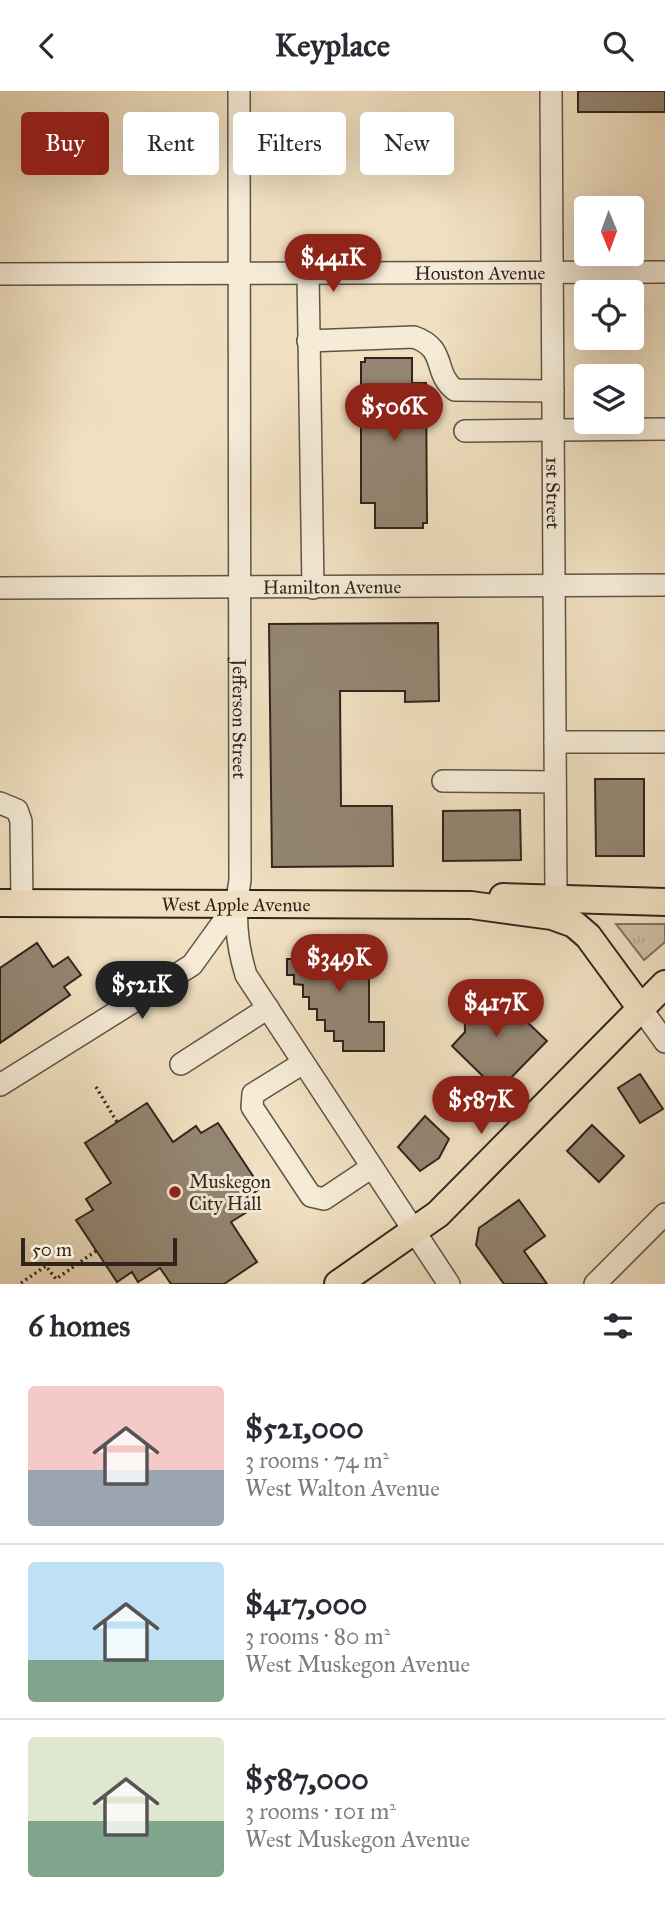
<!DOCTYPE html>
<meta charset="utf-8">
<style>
:root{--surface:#fff;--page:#f2f2f3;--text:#2b2b33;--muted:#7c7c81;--line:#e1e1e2;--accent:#8f2418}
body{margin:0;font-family:"IM FELL Great Primer",serif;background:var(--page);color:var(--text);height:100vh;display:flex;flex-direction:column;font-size:26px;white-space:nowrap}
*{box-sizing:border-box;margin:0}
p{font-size:23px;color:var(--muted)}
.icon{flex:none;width:38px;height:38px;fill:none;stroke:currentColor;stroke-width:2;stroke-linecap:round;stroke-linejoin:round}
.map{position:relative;height:1193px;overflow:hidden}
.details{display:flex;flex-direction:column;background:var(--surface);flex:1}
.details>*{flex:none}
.top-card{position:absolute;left:21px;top:21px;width:623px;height:63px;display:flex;gap:14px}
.needle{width:46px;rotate:179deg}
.buttons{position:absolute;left:574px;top:105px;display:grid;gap:14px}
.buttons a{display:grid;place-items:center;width:70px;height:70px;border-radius:7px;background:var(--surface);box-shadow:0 7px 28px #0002;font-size:35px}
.scale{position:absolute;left:21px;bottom:18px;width:156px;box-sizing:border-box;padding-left:7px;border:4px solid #30251e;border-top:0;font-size:19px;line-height:24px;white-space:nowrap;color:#30251e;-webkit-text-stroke:5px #f5ebd7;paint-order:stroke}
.price{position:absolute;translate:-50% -60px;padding:0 16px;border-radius:24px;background:var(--accent);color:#fff;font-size:23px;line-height:46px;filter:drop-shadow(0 2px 4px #0008)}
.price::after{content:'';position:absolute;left:50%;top:42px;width:21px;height:16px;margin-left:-10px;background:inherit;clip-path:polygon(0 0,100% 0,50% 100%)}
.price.on{background:#222;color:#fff}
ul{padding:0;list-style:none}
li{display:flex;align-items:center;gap:21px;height:175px;padding:0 28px}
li+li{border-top:2px solid var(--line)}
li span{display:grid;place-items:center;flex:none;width:196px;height:140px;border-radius:7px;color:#555}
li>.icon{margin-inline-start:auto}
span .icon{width:84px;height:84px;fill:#fffc;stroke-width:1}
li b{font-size:30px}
h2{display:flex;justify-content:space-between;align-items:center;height:84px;padding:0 28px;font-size:30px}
.chip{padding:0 24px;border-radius:7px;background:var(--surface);box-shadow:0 7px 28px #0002;font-size:24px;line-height:63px}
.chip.on{background:var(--accent);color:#fff}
header{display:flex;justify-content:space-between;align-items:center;height:91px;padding:0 28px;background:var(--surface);font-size:32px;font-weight:700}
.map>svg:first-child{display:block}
</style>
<header><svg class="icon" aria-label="back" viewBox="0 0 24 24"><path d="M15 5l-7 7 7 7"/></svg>Keyplace<svg class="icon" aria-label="search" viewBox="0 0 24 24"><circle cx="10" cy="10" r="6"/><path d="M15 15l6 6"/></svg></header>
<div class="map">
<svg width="665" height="1193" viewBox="0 0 665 1193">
<defs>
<pattern id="park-tufts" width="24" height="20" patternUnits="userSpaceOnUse" patternTransform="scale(1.75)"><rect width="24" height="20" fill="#cfc0a5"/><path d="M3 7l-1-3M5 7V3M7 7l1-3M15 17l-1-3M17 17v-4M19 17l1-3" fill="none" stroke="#b2a58e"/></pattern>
</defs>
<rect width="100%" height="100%" fill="#f0e0c1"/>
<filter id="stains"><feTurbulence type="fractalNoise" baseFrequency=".00286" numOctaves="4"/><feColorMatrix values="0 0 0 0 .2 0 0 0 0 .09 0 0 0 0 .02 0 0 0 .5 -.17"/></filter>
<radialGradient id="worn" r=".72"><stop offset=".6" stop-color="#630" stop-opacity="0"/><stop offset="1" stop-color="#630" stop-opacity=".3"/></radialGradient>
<polygon fill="url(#park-tufts)" stroke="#807262" stroke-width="2" points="616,833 665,833 665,851 644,869"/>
<g fill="#948673" stroke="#30251e" stroke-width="2">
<rect x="578" y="0" width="87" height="21"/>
<polygon points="365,267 412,267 412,292 426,292 427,432 423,432 423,437 375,437 375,412 361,412 361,271 365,271"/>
<polygon points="438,532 439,610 405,611 405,600 340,600 341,715 392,715 393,775 272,776 269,533"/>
<polygon points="595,688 644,688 644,765 596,765"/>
<polygon points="520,719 521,769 443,770 443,720"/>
<polygon points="37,852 53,876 68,866 81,884 64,896 70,904 0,952 0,877"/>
<polygon points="296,855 362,855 362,882 369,882 369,931 384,931 384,960 343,960 343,950 334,950 334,940 325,940 325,929 317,929 317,918 309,918 309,906 303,906 303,894 294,893 294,884 287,884 287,868 296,868"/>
<polygon points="498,903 547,950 498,1000 452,955 465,941 464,904"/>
<polygon points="640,983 663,1018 640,1032 618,997"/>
<polygon points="147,1012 173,1051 196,1035 201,1042 218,1032 261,1097 248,1106 255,1116 231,1131 257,1171 224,1193 171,1193 160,1177 138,1191 132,1181 117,1191 76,1129 93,1119 86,1108 111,1092 85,1052"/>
<polygon points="425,1025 449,1048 439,1067 420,1080 398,1056"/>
<polygon points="592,1034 624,1065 599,1091 567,1060"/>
<polygon points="519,1109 545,1145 524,1160 547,1193 504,1193 476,1154 479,1137"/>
</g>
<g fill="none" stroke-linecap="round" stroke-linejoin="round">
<defs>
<g id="minor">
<path id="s1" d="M239 0 240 789C234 823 236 851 246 884L449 1193"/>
<path id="s2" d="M551 0 556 805"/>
<polyline points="308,182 313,497"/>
<path id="s3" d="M0 183 665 181"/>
<path d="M308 250 414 246C448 258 432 281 455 299L553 300"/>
<polyline points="465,340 665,338"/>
<path id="s4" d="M0 497 665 494"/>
<polyline points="555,651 665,651"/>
<polyline points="443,690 555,691"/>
<polyline points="0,712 17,719 21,730 22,813"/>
<polyline points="640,916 665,951"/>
<polyline points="303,972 253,1003 252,1016 311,1105 324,1108 372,1076"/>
<polyline points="181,973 268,917"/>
<polyline points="0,994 192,874 236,813"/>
<polyline points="595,1193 665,1123"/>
</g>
<g id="major">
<polyline points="503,806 665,811"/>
<path id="s5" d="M0 812 471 814 552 825 574 833 588 845 640 916"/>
<polyline points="338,1193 438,1123 665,893"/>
</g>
</defs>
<use href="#minor" stroke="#605447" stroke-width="24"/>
<use href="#major" stroke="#30251e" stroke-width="30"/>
<g stroke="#30251e" stroke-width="3.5" stroke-dasharray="2 3.5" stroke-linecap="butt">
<polyline points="96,996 117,1031"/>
<polyline points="21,1192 46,1175 56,1188 96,1160"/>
</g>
<use href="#minor" stroke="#f5ebd7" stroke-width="21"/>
<use href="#major" stroke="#f0e0c1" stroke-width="26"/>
</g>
<circle fill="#8f2418" stroke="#f5ebd7" stroke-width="2.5" cx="175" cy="1101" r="7"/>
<g text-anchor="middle" stroke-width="6" stroke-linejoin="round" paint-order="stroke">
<g font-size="19" fill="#30251e" stroke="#f5ebd7">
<text dy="7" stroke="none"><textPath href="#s3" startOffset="480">Houston Avenue</textPath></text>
<text dy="7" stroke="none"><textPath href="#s2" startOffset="402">1st Street</textPath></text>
<text dy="7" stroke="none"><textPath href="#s4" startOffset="332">Hamilton Avenue</textPath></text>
<text dy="7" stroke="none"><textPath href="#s1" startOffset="628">Jefferson Street</textPath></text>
<text dy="7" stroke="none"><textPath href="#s5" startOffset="236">West Apple Avenue</textPath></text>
</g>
<g font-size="19" fill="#30251e" stroke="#f5ebd7" text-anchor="start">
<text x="189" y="1097">Muskegon<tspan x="189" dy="22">City Hall</tspan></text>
</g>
</g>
<rect width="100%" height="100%" filter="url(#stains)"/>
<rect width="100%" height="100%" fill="url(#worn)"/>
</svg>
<div class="buttons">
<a><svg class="needle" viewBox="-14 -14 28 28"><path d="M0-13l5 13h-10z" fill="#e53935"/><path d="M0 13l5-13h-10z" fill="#7c7c81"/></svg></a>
<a><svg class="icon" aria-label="locate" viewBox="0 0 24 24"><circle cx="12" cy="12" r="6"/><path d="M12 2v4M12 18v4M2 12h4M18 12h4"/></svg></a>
<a><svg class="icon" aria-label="layers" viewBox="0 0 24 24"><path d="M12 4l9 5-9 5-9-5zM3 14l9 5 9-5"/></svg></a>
</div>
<div class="scale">50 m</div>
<b class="price" style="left:333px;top:203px">$441K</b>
<b class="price" style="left:394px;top:352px">$506K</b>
<b class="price" style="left:339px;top:903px">$349K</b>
<b class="price on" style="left:142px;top:930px">$521K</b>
<b class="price" style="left:496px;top:948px">$417K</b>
<b class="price" style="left:481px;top:1045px">$587K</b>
<div class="top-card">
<a class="chip on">Buy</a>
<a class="chip">Rent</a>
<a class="chip">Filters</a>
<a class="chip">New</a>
</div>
</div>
<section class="details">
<h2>6 homes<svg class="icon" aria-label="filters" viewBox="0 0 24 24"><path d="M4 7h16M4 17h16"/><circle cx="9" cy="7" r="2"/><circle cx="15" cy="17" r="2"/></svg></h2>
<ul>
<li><span style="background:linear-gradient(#f6c9c9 60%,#9aa5b1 0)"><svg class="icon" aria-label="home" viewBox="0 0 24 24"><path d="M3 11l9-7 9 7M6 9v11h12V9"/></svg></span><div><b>$521,000</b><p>3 rooms · 74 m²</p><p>West Walton Avenue</p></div></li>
<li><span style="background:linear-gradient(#bfe0f5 70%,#7fa58c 0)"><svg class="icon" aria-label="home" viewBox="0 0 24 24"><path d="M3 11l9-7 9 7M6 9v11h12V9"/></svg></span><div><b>$417,000</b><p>3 rooms · 80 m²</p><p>West Muskegon Avenue</p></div></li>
<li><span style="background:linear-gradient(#dfe7d0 60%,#7fa58c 0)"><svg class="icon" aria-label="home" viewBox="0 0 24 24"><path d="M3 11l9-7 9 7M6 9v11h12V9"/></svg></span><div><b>$587,000</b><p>3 rooms · 101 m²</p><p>West Muskegon Avenue</p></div></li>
</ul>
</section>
